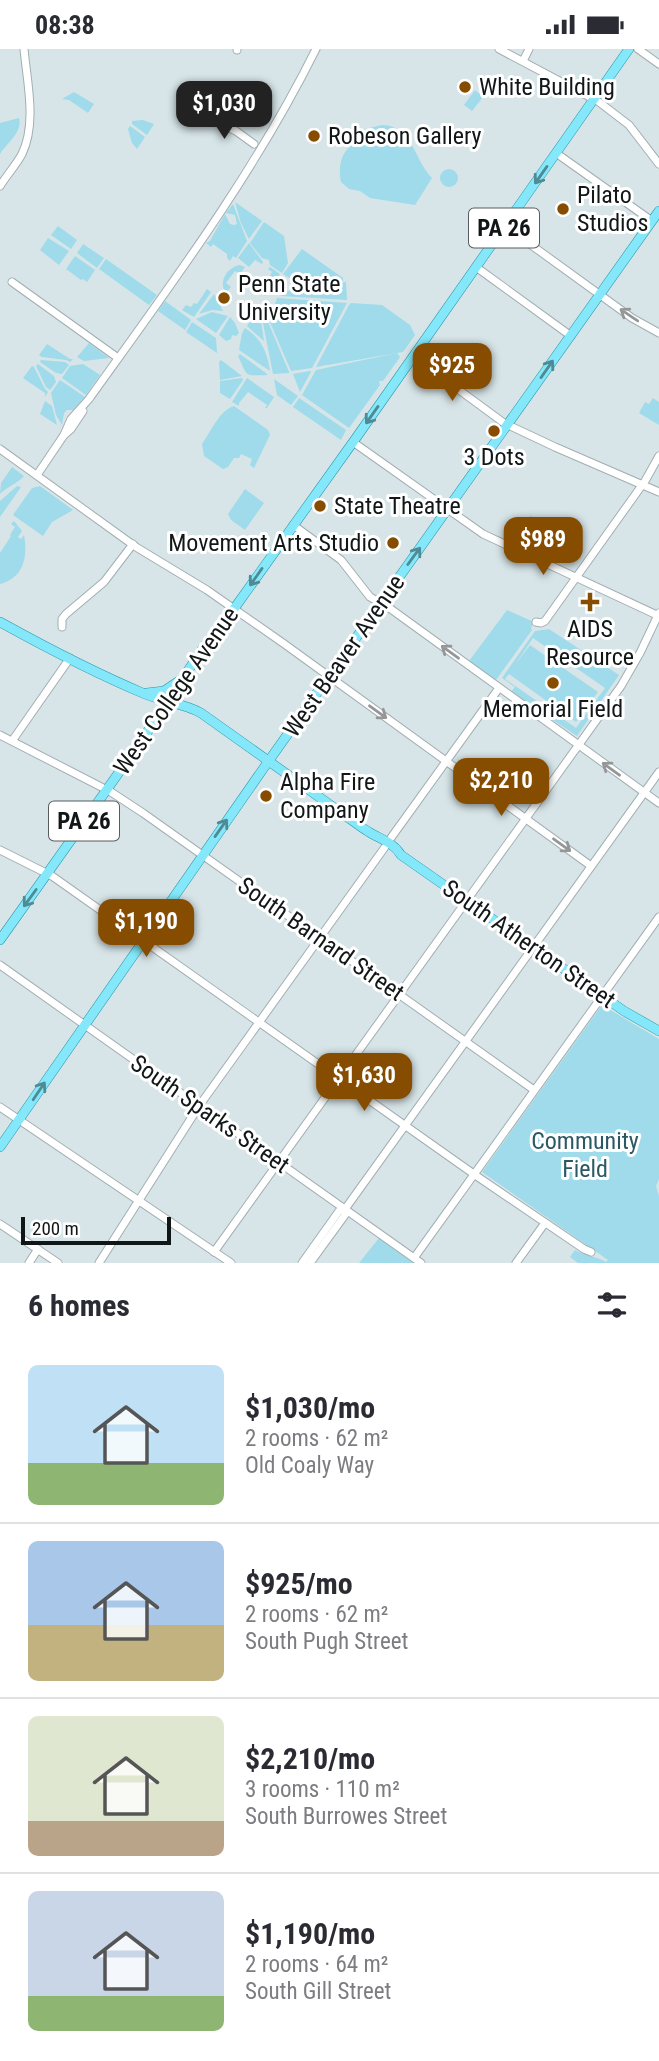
<!DOCTYPE html>
<meta charset="utf-8">
<style>
:root{--surface:#fff;--page:#f7f7f7;--text:#2b2b33;--muted:#7c7c81;--line:#e1e1e2;--accent:#864d01}
body{margin:0;font-family:"Roboto Condensed",sans-serif;background:var(--page);color:var(--text);height:100vh;display:flex;flex-direction:column;font-size:26px;white-space:nowrap}
*{box-sizing:border-box;margin:0}
p{font-size:23px;color:var(--muted)}
.icon{flex:none;width:38px;height:38px;fill:none;stroke:currentColor;stroke-width:2;stroke-linecap:round;stroke-linejoin:round}
.map{position:relative;height:1214px;overflow:hidden}
.side{display:flex;flex-direction:column;background:var(--surface);flex:1}
.side>*{flex:none}
.scale{position:absolute;left:21px;bottom:18px;width:150px;box-sizing:border-box;padding-left:7px;border:4px solid #111617;border-top:0;font-size:19px;line-height:24px;white-space:nowrap;color:#111617;-webkit-text-stroke:5px #fff;paint-order:stroke}
.price{position:absolute;translate:-50% -60px;padding:0 16px;border-radius:14px;background:var(--accent);color:#fff;font-size:23px;line-height:46px;filter:drop-shadow(0 2px 4px #0008)}
.price::after{content:'';position:absolute;left:50%;top:42px;width:21px;height:16px;margin-left:-10px;background:inherit;clip-path:polygon(0 0,100% 0,50% 100%)}
.price.on{background:#222;color:#fff}
ul{padding:0;list-style:none}
li{display:flex;align-items:center;gap:21px;height:175px;padding:0 28px}
li+li{border-top:2px solid var(--line)}
li span{display:grid;place-items:center;flex:none;width:196px;height:140px;border-radius:10px;color:#555}
li>.icon{margin-inline-start:auto}
span .icon{width:84px;height:84px;fill:#fffc;stroke-width:1}
li b{font-size:30px}
h2{display:flex;justify-content:space-between;align-items:center;height:84px;padding:0 28px;font-size:30px}
.status{display:flex;justify-content:space-between;align-items:center;height:49px;padding:0 35px;background:var(--surface);direction:ltr}
.status svg{height:19px;fill:currentColor}
.map>svg:first-child{display:block}
</style>
<div class="status"><b>08:38</b><svg viewBox="0 0 49 12"><path d="M0 12V9h3v3zM5 12V6h3v6zM10 12V3h3v9zM15 12V0h3v12zM26 1h20v11H26zM47 4h2v5h-2z"/></svg></div>
<div class="map">
<svg width="659" height="1214" viewBox="0 0 659 1214">
<rect width="100%" height="100%" fill="#d7e5e8"/>
<g fill="#9fdbea" fill-rule="evenodd">
<polygon points="475,41 483,48 472,62 464,56"/>
<polygon points="74,43 94,55 88,64 69,51 62,50"/>
<path d="M19 69C23 83 7 94 0 105V74Z"/>
<polygon points="143,71 154,75 147,86 132,75 132,72"/>
<path d="M382 76C413 77 414 111 432 129L415 156 370 149 360 142 349 140 341 133C339 124 339 110 346 102 351 95 353 96 355 87L365 80Z"/>
<polygon points="130,77 145,88 137,100 132,94 128,80"/>
<circle cx="449" cy="129" r="9"/>
<polygon points="235,153 262,172 249,190 241,174"/>
<polygon points="233,155 247,192 236,209 233,207 230,212 227,209 227,205 213,195 211,198 206,194 210,192 225,165 230,175 234,176 237,175 235,166 226,164"/>
<polygon points="264,173 284,187 288,214 282,224 270,216 269,211 262,209 250,194"/>
<polygon points="58,177 77,191 71,200 51,186"/>
<polygon points="48,189 69,202 59,216 40,201"/>
<polygon points="249,194 263,213 262,215 255,211 249,218 238,209"/>
<polygon points="83,195 104,209 97,219 77,204"/>
<path d="M302 200 343 229V232C319 237 304 240 283 225Z"/>
<polygon points="75,207 95,221 87,233 83,230 81,231 66,220"/>
<polygon points="106,210 157,246 149,256 99,220"/>
<path d="M240 216 245 218 240 225 235 222 226 234 231 238 226 244C218 233 227 218 240 216Z"/>
<polygon points="270,218 280,225 265,247 262,245 266,239 264,237 272,223 268,220"/>
<polygon points="346,233 347,251 281,247 280,243"/>
<polygon points="207,240 211,243 194,268 182,261 186,256 191,258 194,254 197,255"/>
<polygon points="214,245 223,262 212,261 199,265"/>
<polygon points="277,249 347,254 312,319 291,322 266,264 274,258"/>
<polygon points="165,252 191,271 185,281 158,262"/>
<polygon points="351,254 382,256 410,276 415,286 403,303 316,318 349,256"/>
<polygon points="212,263 228,267 216,284 196,270"/>
<polygon points="255,266 260,266 264,292 247,277"/>
<polygon points="230,268 235,274 239,284 236,287 232,286 231,290 226,292 219,286"/>
<polygon points="266,268 289,323 289,324 273,325 262,269"/>
<polygon points="192,273 216,289 217,304 186,283"/>
<path d="M245 279C262 290 267 303 270 322L239 301 242 284Z"/>
<polygon points="89,294 109,309 84,312 77,308"/>
<polygon points="47,295 70,310 73,310 70,313 66,311 42,308 39,306"/>
<polygon points="397,304 400,308 383,332 379,332 380,336 349,379 302,346 316,321"/>
<path d="M240 305 267 325V326C242 327 248 327 238 307Z"/>
<polygon points="41,311 65,313 69,316 62,325 56,324 40,313"/>
<polygon points="221,311 242,327 220,331 219,313"/>
<polygon points="38,315 54,327 56,333 50,341 46,338 36,317"/>
<polygon points="83,315 100,326 86,346 62,329 70,317"/>
<polygon points="32,317 34,318 45,340 48,343 45,348 45,344 23,329"/>
<polygon points="310,322 311,323 300,343 293,325"/>
<polygon points="242,329 243,331 230,350 220,344 220,332"/>
<polygon points="247,329 274,348 267,359 265,359 267,356 248,343 239,354 239,357 232,353"/>
<polygon points="274,330 298,347 291,356 277,346"/>
<polygon points="60,331 85,348 73,361 67,361 64,364 62,376 56,366 51,344"/>
<polygon points="299,349 346,381 341,391 293,358"/>
<polygon points="653,349 659,353 659,376 639,364 645,353 649,355"/>
<polygon points="45,352 52,357 57,376 40,365"/>
<path d="M234 357 268 381 270 386 254 419 250 416 252 410 241 405 239 409H234L228 418 223 420 204 407 202 395C211 382 220 361 234 357Z"/>
<path d="M12 418 24 427C17 435 8 437 0 445L1 434Z"/>
<polygon points="17,437 21,438 0,468 0,452"/>
<polygon points="40,437 73,461 52,473 43,487 13,466 32,439"/>
<polygon points="245,440 264,454 245,481 231,471 228,465"/>
<path d="M530 467 535 469V472C527 476 523 487 520 494L514 493 513 490Z"/>
<path d="M14 472 22 482 18 488 21 490 24 486C28 507 24 529 0 535V504L11 487 10 486 15 478 11 475Z"/>
<polygon points="507,561 534,573 531,579 532,581 496,631 469,612"/>
<path d="M549 580 619 626 577 687 511 643 515 638 502 629 535 582ZM533 589 605 639 576 679 505 630 509 625 576 673 598 643 530 596 515 616Z"/>
<path d="M602 956 659 990V1130L656 1137 659 1147V1214H578L570 1208 575 1201C585 1207 596 1207 606 1213L608 1211 482 1123Z"/>
<polygon points="379,1189 415,1214 359,1214"/>
</g>
<g fill="none" stroke-linecap="round" stroke-linejoin="round">
<defs>
<g id="minor">
<polyline points="499,0 599,53 629,76 659,115"/>
<polyline points="638,0 659,15"/>
<polyline points="237,1 237,0"/>
<polyline points="523,12 529,0"/>
<polyline points="207,68 236,82 254,95"/>
<polyline points="556,104 652,172"/>
<path d="M0 137C7 126 16 116 22 105 37 74 27 33 24 0"/>
<polyline points="505,177 632,269 659,284"/>
<polyline points="476,218 571,287"/>
<polyline points="12,233 118,309"/>
<polyline points="413,307 504,374 555,398 659,443"/>
<path d="M64 386 71 370 89 350C170 237 254 125 316 0"/>
<polyline points="353,393 483,485 659,567"/>
<polyline points="0,400 136,498 207,541 283,594 591,817"/>
<polyline points="37,426 64,386 71,380 83,362"/>
<polyline points="293,476 341,511 370,548 388,558 659,754"/>
<polyline points="536,573 541,574 545,572 645,432 659,407"/>
<polyline points="62,578 62,570 66,565 104,533 133,495"/>
<polyline points="0,686 111,743 143,764 534,1041"/>
<polyline points="12,692 70,609"/>
<polyline points="388,793 499,639"/>
<polyline points="0,801 52,827 478,1128 584,1200 591,1203"/>
<polyline points="0,916 421,1214"/>
<polyline points="0,1058 231,1214"/>
<polyline points="0,1175 58,1214"/>
<polyline points="214,1203 621,637 640,604 659,564"/>
<polyline points="414,1209 659,868"/>
<polyline points="29,1214 38,1200"/>
<polyline points="99,1214 199,1057 385,798"/>
<polyline points="302,1214 339,1162 345,1160 348,1156 659,723"/>
<polyline points="310,1214 345,1166 345,1160"/>
<polyline points="516,1214 545,1174"/>
</g>
<g id="major">
<path d="M0 573C47 599 95 624 145 645 163 653 184 654 201 664L350 770C356 774 362 779 369 783 380 790 393 793 401 806L624 962 659 982"/>
<polyline points="147,644 164,642 179,632"/>
<polyline points="0,891 142,691 203,599 231,564 356,389 629,0"/>
<polyline points="0,1098 263,720 659,162"/>
</g>
</defs>
<use href="#minor" stroke="#a2afb2" stroke-width="9"/>
<use href="#major" stroke="#2694a8" stroke-width="10"/>
<use href="#minor" stroke="#fff" stroke-width="7"/>
<use href="#major" stroke="#84e8fa" stroke-width="9"/>
</g>
<defs><path id="oneway-shaft" d="M-6 0H5M1.5-3L5.5 0L1.5 3" fill="none" stroke-width="1.6" stroke-linecap="round" stroke-linejoin="round" transform="scale(1.75)"/></defs>
<g stroke="#508a94">
<use href="#oneway-shaft" transform="translate(541 126) rotate(125)"/>
<use href="#oneway-shaft" transform="translate(547 320) rotate(-55)"/>
<use href="#oneway-shaft" transform="translate(372 366) rotate(125)"/>
<use href="#oneway-shaft" transform="translate(414 507) rotate(-54)"/>
<use href="#oneway-shaft" transform="translate(256 528) rotate(125)"/>
<use href="#oneway-shaft" transform="translate(221 779) rotate(-55)"/>
<use href="#oneway-shaft" transform="translate(30 849) rotate(126)"/>
<use href="#oneway-shaft" transform="translate(39 1042) rotate(-56)"/>
</g>
<g stroke="#949697">
<use href="#oneway-shaft" transform="translate(629 266) rotate(-146)"/>
<use href="#oneway-shaft" transform="translate(450 603) rotate(-144)"/>
<use href="#oneway-shaft" transform="translate(378 663) rotate(36)"/>
<use href="#oneway-shaft" transform="translate(611 720) rotate(-144)"/>
<use href="#oneway-shaft" transform="translate(562 796) rotate(36)"/>
</g>
<g fill="#864d01" stroke="#fff" stroke-width="2.5">
<circle cx="465" cy="38" r="7"/>
<circle cx="314" cy="87" r="7"/>
<circle cx="563" cy="160" r="7"/>
<circle cx="224" cy="249" r="7"/>
<circle cx="494" cy="382" r="7"/>
<circle cx="320" cy="457" r="7"/>
<circle cx="393" cy="494" r="7"/>
<path d="M586.5 542.5h7v7h7v7h-7v7h-7v-7h-7v-7h7z"/>
<circle cx="553" cy="634" r="7"/>
<circle cx="266" cy="747" r="7"/>
</g>
<g text-anchor="middle" stroke-width="6" stroke-linejoin="round" paint-order="stroke">
<g fill="#fff" stroke="#585c5d" stroke-width="2">
<rect x="469" y="159.5" width="70" height="39" rx="5"/>
<rect x="49" y="752.5" width="70" height="39" rx="5"/>
</g>
<g font-size="23" font-weight="bold" fill="#111617">
<text x="504" y="187">PA 26</text>
<text x="84" y="780">PA 26</text>
</g>
<g font-size="24" fill="#111617" stroke="#fff" text-anchor="start">
<text x="479" y="46">White Building</text>
<text x="328" y="95">Robeson Gallery</text>
<text x="577" y="154">Pilato<tspan x="577" dy="28">Studios</tspan></text>
<text x="238" y="243">Penn State<tspan x="238" dy="28">University</tspan></text>
<text x="494" y="416" text-anchor="middle">3 Dots</text>
<text x="334" y="465">State Theatre</text>
<text x="379" y="502" text-anchor="end">Movement Arts Studio</text>
<text x="590" y="588" text-anchor="middle">AIDS<tspan x="590" dy="28">Resource</tspan></text>
<text x="553" y="668" text-anchor="middle">Memorial Field</text>
<text x="280" y="741">Alpha Fire<tspan x="280" dy="28">Company</tspan></text>
</g>
<g font-size="24" fill="#111617" stroke="#fff">
<text transform="translate(344 607) rotate(-55)" y="8">West Beaver Avenue</text>
<text transform="translate(176 642) rotate(-55)" y="8">West College Avenue</text>
<text transform="translate(321 890) rotate(35)" y="8">South Barnard Street</text>
<text transform="translate(529 895) rotate(35)" y="8">South Atherton Street</text>
<text transform="translate(210 1065) rotate(35)" y="8">South Sparks Street</text>
</g>
<g font-size="24" fill="#2a5964" stroke="#fff">
<text x="585" y="1100">Community<tspan x="585" dy="28">Field</tspan></text>
</g>
</g>
</svg>
<div class="scale">200 m</div>
<b class="price on" style="left:224px;top:92px">$1,030</b>
<b class="price" style="left:452px;top:354px">$925</b>
<b class="price" style="left:543px;top:528px">$989</b>
<b class="price" style="left:501px;top:769px">$2,210</b>
<b class="price" style="left:146px;top:910px">$1,190</b>
<b class="price" style="left:364px;top:1064px">$1,630</b>
</div>
<section class="side">
<h2>6 homes<svg class="icon" aria-label="filters" viewBox="0 0 24 24"><path d="M4 7h16M4 17h16"/><circle cx="9" cy="7" r="2"/><circle cx="15" cy="17" r="2"/></svg></h2>
<ul>
<li><span style="background:linear-gradient(#bfe0f5 70%,#8fb573 0)"><svg class="icon" aria-label="home" viewBox="0 0 24 24"><path d="M3 11l9-7 9 7M6 9v11h12V9"/></svg></span><div><b>$1,030/mo</b><p>2 rooms · 62 m²</p><p>Old Coaly Way</p></div></li>
<li><span style="background:linear-gradient(#a9c7e8 60%,#c2b280 0)"><svg class="icon" aria-label="home" viewBox="0 0 24 24"><path d="M3 11l9-7 9 7M6 9v11h12V9"/></svg></span><div><b>$925/mo</b><p>2 rooms · 62 m²</p><p>South Pugh Street</p></div></li>
<li><span style="background:linear-gradient(#dfe7d0 75%,#b9a48a 0)"><svg class="icon" aria-label="home" viewBox="0 0 24 24"><path d="M3 11l9-7 9 7M6 9v11h12V9"/></svg></span><div><b>$2,210/mo</b><p>3 rooms · 110 m²</p><p>South Burrowes Street</p></div></li>
<li><span style="background:linear-gradient(#c9d6e8 75%,#8fb573 0)"><svg class="icon" aria-label="home" viewBox="0 0 24 24"><path d="M3 11l9-7 9 7M6 9v11h12V9"/></svg></span><div><b>$1,190/mo</b><p>2 rooms · 64 m²</p><p>South Gill Street</p></div></li>
</ul>
</section>
